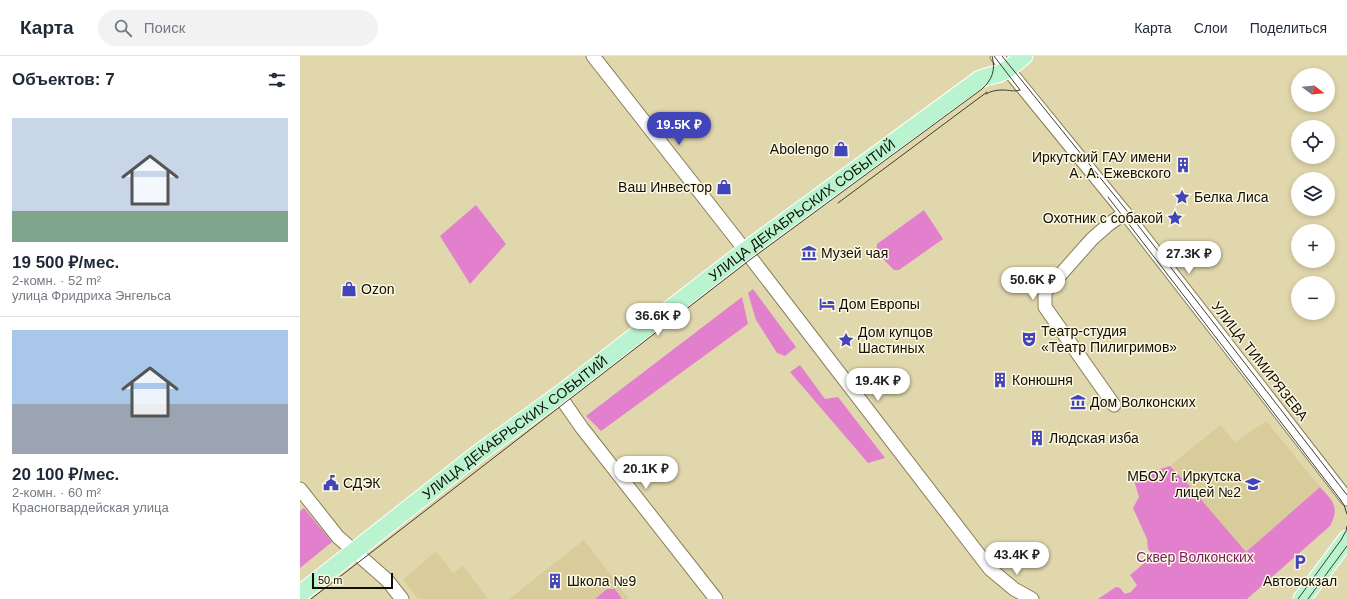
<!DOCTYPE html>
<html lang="ru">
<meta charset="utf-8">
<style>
:root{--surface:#fff;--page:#f2f2f3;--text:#1f2937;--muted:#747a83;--line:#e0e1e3;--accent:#4244b9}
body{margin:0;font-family:Helvetica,sans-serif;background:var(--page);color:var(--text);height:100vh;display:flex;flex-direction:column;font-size:15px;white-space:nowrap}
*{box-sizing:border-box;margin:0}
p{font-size:13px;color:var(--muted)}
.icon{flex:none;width:22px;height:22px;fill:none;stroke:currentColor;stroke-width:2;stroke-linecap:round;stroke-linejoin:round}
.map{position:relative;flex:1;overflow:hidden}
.details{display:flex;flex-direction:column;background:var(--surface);width:300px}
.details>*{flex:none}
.needle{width:26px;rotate:106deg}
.fabs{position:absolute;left:991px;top:12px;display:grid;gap:8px}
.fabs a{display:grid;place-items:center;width:44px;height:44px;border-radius:50%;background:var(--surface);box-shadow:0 2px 6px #0003;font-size:20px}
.scale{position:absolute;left:12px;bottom:10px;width:81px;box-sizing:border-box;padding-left:4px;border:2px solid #110e02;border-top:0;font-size:11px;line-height:14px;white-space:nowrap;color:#110e02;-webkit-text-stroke:3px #fdf8e3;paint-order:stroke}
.price{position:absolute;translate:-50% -34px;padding:0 9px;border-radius:14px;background:#fff;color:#222;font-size:13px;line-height:26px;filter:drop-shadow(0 1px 2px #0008)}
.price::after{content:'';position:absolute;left:50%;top:24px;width:12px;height:9px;margin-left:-6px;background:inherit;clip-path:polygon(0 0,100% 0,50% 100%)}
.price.current{background:var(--accent);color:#fff}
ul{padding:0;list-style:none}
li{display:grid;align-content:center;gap:8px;height:212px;padding:0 12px}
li+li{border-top:1px solid var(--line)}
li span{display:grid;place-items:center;height:124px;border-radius:0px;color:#555}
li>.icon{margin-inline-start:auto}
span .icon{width:72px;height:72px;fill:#fffc;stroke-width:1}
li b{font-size:17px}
h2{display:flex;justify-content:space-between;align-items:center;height:48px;padding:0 12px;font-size:17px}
header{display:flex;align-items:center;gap:24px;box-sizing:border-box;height:56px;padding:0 20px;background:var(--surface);border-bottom:1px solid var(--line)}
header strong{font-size:19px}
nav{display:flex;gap:22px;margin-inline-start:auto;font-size:14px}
.search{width:280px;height:36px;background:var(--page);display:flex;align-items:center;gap:10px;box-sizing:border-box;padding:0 14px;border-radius:22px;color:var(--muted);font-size:15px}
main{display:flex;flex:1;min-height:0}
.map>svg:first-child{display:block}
</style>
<header>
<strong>Карта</strong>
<div class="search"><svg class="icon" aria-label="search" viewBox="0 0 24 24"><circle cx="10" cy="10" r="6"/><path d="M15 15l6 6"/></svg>Поиск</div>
<nav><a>Карта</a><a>Слои</a><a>Поделиться</a></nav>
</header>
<main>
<section class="details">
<h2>Объектов: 7<svg class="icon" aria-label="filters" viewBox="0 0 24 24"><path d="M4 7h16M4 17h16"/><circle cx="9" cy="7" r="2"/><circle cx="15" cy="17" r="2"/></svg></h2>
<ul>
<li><span style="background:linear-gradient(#c9d6e8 75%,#7fa58c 0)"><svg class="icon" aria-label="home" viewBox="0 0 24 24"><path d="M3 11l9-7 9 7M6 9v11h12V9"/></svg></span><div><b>19 500 ₽/мес.</b><p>2-комн. · 52 m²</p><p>улица Фридриха Энгельса</p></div></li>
<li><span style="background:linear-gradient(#a9c7e8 60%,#9aa5b1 0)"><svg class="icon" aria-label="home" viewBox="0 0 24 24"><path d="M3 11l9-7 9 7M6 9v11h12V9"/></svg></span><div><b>20 100 ₽/мес.</b><p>2-комн. · 60 m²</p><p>Красногвардейская улица</p></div></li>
</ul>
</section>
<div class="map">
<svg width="1047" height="543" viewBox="0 0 1047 543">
<rect width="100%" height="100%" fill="#e1d7ad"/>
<g fill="#d8cc9a">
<polygon points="966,365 1020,431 946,496 886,426 870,410 920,369 935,386"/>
<polygon points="284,484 329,543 209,543"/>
<polygon points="136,495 153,517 163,510 188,543 118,543 103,524"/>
</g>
<g fill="#e380cd">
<polygon points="176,149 206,188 170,228 140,180"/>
<polygon points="624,154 643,183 599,214 594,214 576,196 577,188"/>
<polygon points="453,233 496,291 485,300 477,297 456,264 448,237"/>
<polygon points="442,241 448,268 301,375 286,360"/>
<polygon points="500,309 525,343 538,341 585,402 568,407 490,316"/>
<path d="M870 410 886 426 946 496 1020 431C1033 445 1040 451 1030 470L947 543H798L816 531 820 532 825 538 831 536 837 529 830 519 853 500 848 493 847 483 833 452 839 441 833 421Z"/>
<polygon points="4,452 32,486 0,512 0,455"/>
<polygon points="307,533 315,533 322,543 295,543"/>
</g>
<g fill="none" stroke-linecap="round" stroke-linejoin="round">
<defs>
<g id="minor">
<polyline points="293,0 434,180 690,513 714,533 732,543"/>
<polyline points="697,0 825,157 1047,443"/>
<polyline points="259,339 282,372 416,543"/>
<polyline points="814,349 745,251 745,236 792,183 809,168 825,157"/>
<polyline points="0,433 38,481 87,524 102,543"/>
</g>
<g id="major">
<path id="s1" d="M0 538 180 396 259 339 445 195 680 23 693 19 698 18 708 13 724 0"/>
<polyline points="1002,543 1047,483"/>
</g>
</defs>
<use href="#minor" stroke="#887e57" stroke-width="15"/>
<use href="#major" stroke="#fff" stroke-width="19"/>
<use href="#minor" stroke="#fff" stroke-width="13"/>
<use href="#major" stroke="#b9f3d0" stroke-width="17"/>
<g stroke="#413d2a" stroke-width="1">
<polyline points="694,0 720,34"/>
<polyline points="702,0 827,155 1047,439"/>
<path d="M686 38C691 35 696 34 703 34 709 34 714 36 720 34"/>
<polyline points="808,141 1040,443 1044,449 1047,458"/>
<polyline points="538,147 687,36"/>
<path d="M11 543 451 203 682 33C692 24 696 14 692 0"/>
<polyline points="998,543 1041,484 1046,475 1047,470"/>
<polyline points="1008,543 1047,490"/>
</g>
</g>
<defs>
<symbol id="shop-bare" viewBox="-9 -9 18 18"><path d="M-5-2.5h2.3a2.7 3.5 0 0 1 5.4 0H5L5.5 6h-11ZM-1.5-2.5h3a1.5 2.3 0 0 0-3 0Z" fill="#4244b9" stroke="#fdf8e3" stroke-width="2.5" paint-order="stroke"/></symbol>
<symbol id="building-bare" viewBox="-9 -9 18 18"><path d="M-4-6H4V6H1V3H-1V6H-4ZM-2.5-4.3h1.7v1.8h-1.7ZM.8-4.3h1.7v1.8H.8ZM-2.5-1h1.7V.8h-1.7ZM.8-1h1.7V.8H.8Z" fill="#4244b9" stroke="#fdf8e3" stroke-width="2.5" paint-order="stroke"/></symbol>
<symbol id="sight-bare" viewBox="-9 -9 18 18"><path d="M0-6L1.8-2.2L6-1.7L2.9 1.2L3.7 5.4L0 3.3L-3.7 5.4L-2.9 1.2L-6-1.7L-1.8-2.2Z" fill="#4244b9" stroke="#fdf8e3" stroke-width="2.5" paint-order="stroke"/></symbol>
<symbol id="museum-bare" viewBox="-9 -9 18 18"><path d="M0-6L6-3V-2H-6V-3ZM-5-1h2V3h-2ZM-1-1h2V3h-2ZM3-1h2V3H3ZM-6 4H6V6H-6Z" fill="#4244b9" stroke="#fdf8e3" stroke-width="2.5" paint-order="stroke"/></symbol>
<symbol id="hotel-bare" viewBox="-9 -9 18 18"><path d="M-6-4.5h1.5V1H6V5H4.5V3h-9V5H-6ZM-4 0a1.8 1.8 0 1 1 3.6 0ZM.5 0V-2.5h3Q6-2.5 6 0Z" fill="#4244b9" stroke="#fdf8e3" stroke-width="2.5" paint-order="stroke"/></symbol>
<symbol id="theatre-bare" viewBox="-9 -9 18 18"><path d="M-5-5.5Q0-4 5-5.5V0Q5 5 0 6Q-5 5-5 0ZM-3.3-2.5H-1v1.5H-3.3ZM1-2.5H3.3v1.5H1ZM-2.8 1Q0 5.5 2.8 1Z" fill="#4244b9" stroke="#fdf8e3" stroke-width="2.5" paint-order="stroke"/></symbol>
<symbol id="civic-bare" viewBox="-9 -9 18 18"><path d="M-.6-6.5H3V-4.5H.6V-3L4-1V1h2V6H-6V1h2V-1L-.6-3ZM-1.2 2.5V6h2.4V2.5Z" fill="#4244b9" stroke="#fdf8e3" stroke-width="2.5" paint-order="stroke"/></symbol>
<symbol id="school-bare" viewBox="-9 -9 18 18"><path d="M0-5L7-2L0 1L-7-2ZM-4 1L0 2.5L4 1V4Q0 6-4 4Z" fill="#4244b9" stroke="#fdf8e3" stroke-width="2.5" paint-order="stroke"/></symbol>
<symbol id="parking-bare" viewBox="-9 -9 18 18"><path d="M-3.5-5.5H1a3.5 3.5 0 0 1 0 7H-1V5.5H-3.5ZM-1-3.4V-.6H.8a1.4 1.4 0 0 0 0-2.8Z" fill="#4244b9" stroke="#fdf8e3" stroke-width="2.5" paint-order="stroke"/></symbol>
</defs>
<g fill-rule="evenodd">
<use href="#shop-bare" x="530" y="82" width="22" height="22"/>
<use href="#building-bare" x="872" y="98" width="22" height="22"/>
<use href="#shop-bare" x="413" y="120" width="22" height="22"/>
<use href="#sight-bare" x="871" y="130" width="22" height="22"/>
<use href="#sight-bare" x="864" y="151" width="22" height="22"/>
<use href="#museum-bare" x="498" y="186" width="22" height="22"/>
<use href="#shop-bare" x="38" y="222" width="22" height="22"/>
<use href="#hotel-bare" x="516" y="237" width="22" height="22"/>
<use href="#theatre-bare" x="718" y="272" width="22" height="22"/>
<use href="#sight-bare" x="535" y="273" width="22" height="22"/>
<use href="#building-bare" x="689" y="313" width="22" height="22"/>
<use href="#museum-bare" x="767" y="335" width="22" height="22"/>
<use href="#building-bare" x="726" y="371" width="22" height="22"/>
<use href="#civic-bare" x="20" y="416" width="22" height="22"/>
<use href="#school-bare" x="942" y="417" width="22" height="22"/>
<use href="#parking-bare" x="989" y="495" width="22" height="22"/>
<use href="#building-bare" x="244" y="514" width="22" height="22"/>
</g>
<g text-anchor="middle" stroke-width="3" stroke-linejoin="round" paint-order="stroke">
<g font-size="14" fill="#110e02" stroke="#fdf8e3" text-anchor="start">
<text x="529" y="98" text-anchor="end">Abolengo</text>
<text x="871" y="106" text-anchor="end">Иркутский ГАУ имени<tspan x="871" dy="16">А. А. Ежевского</tspan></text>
<text x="412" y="136" text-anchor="end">Ваш Инвестор</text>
<text x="894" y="146">Белка Лиса</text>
<text x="863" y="167" text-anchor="end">Охотник с собакой</text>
<text x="521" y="202">Музей чая</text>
<text x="61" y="238">Ozon</text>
<text x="539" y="253">Дом Европы</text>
<text x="741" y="280">Театр-студия<tspan x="741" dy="16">«Театр Пилигримов»</tspan></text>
<text x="558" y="281">Дом купцов<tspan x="558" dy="16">Шастиных</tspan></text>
<text x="712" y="329">Конюшня</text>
<text x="790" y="351">Дом Волконских</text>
<text x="749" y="387">Людская изба</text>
<text x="941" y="425" text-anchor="end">МБОУ г. Иркутска<tspan x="941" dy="16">лицей №2</tspan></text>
<text x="43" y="432">СДЭК</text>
<text x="267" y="530">Школа №9</text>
<text x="1000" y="530" text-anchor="middle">Автовокзал</text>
</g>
<g font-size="14" fill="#110e02" stroke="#fdf8e3">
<text dy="5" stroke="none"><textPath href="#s1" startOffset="632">УЛИЦА ДЕКАБРЬСКИХ СОБЫТИЙ</textPath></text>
<text transform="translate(960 305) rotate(52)" y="5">УЛИЦА ТИМИРЯЗЕВА</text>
<text dy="5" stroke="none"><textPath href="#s1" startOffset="272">УЛИЦА ДЕКАБРЬСКИХ СОБЫТИЙ</textPath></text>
</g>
<g font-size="14" fill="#771b67" stroke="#fdf8e3">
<text x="895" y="506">Сквер Волконских</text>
</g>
</g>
</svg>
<div class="fabs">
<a><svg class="needle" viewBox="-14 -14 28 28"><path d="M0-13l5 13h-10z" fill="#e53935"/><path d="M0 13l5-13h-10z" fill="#747a83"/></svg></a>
<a><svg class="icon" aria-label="locate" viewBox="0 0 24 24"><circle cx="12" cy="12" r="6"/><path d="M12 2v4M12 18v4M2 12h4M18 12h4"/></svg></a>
<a><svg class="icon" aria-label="layers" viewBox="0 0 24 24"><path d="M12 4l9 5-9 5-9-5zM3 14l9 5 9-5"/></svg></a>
<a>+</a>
<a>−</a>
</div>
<div class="scale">50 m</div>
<b class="price current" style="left:379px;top:90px">19.5K ₽</b>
<b class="price" style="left:889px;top:219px">27.3K ₽</b>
<b class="price" style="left:733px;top:245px">50.6K ₽</b>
<b class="price" style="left:358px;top:281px">36.6K ₽</b>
<b class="price" style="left:578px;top:346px">19.4K ₽</b>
<b class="price" style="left:346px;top:434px">20.1K ₽</b>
<b class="price" style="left:717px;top:520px">43.4K ₽</b>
</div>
</main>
